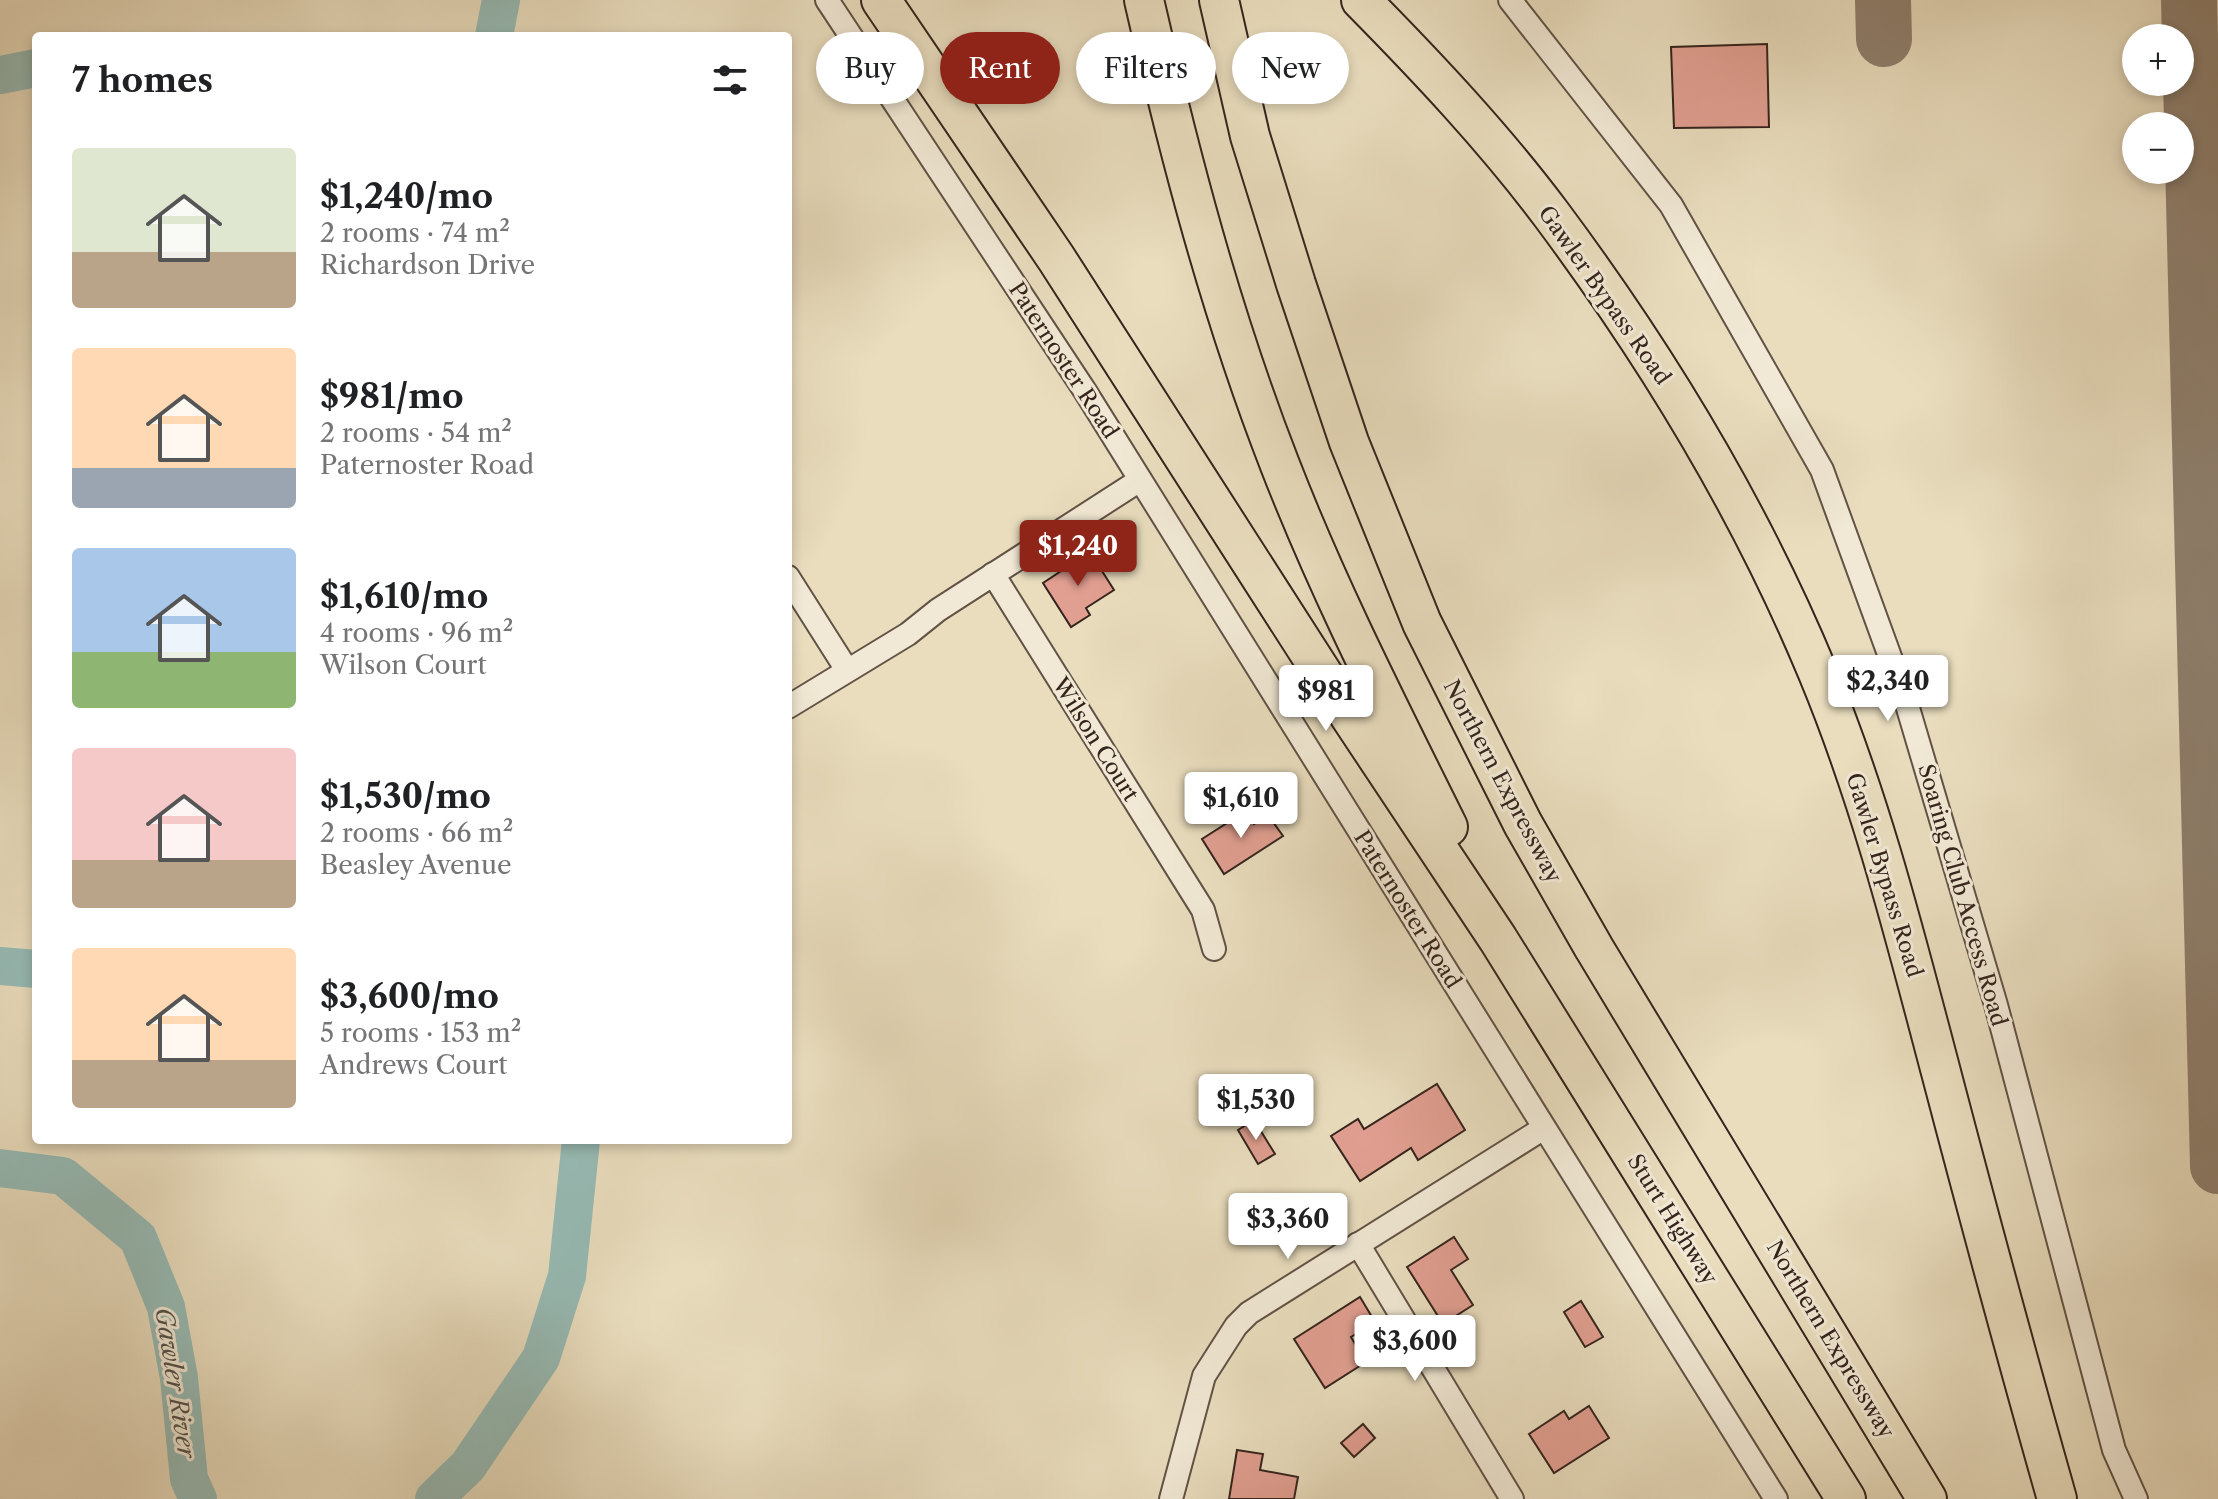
<!DOCTYPE html>
<meta charset="utf-8">
<style>
:root{--surface:#fff;--page:#f6f6f6;--text:#202124;--muted:#757577;--accent:#8f2418}
body{margin:0;font-family:"Libre Caslon Text",serif;background:var(--page);color:var(--text);height:100vh;display:flex;flex-direction:column;font-size:30px;white-space:nowrap}
*{box-sizing:border-box;margin:0}
p{font-size:26px;color:var(--muted)}
.icon{flex:none;width:44px;height:44px;fill:none;stroke:currentColor;stroke-width:2;stroke-linecap:round;stroke-linejoin:round}
.map{position:relative;flex:1;overflow:hidden}
.side{position:absolute;left:32px;top:32px;width:760px;height:1112px;display:flex;flex-direction:column;background:var(--surface);border-radius:8px;box-shadow:0 4px 12px #0003}
.side>*{flex:none}
.banner{position:absolute;left:816px;top:32px;width:760px;height:72px;display:flex;gap:16px}
.fabs{position:absolute;left:2122px;top:24px;display:grid;gap:16px}
.fabs a{display:grid;place-items:center;width:72px;height:72px;border-radius:50%;background:var(--surface);box-shadow:0 4px 12px #0003;font-size:40px}
.price{position:absolute;translate:-50% -68px;padding:0 18px;border-radius:8px;background:#fff;color:#222;font-size:26px;line-height:52px;filter:drop-shadow(0 2px 4px #0008)}
.price::after{content:'';position:absolute;left:50%;top:48px;width:24px;height:18px;margin-left:-12px;background:inherit;clip-path:polygon(0 0,100% 0,50% 100%)}
.price.on{background:var(--accent);color:#fff}
ul{padding:0;list-style:none}
li{display:flex;align-items:center;gap:24px;height:200px;padding:0 40px}
li span{display:grid;place-items:center;flex:none;width:224px;height:160px;border-radius:8px;color:#555}
li>.icon{margin-inline-start:auto}
span .icon{width:96px;height:96px;fill:#fffc;stroke-width:1}
li b{font-size:34px}
h2{display:flex;justify-content:space-between;align-items:center;height:96px;padding:0 40px;font-size:34px}
.tag{padding:0 28px;border-radius:36px;background:var(--surface);box-shadow:0 4px 12px #0003;font-size:28px;line-height:72px}
.tag.on{background:var(--accent);color:#fff}
.map>svg:first-child{display:block}
</style>
<div class="map">
<svg width="2218" height="1499" viewBox="0 0 2218 1499">
<rect width="100%" height="100%" fill="#e9ddbe"/>
<filter id="stains"><feTurbulence type="fractalNoise" baseFrequency=".0025" numOctaves="4"/><feColorMatrix values="0 0 0 0 .2 0 0 0 0 .09 0 0 0 0 .02 0 0 0 .5 -.17"/></filter>
<radialGradient id="worn" r=".72"><stop offset=".6" stop-color="#630" stop-opacity="0"/><stop offset="1" stop-color="#630" stop-opacity=".3"/></radialGradient>
<g fill="none" stroke-linecap="round" stroke-linejoin="round">
<g stroke="#97bbb5" stroke-width="38">
<polyline points="494,36 501,0"/>
<polyline points="0,75 36,68"/>
<polyline points="0,966 36,969"/>
<polyline points="0,1168 63,1176 138,1238 166,1307 179,1378 189,1479 198,1499"/>
<polyline points="434,1499 468,1466 541,1358 567,1276 581,1140"/>
</g>
<g stroke="#8f806e" stroke-width="56">
<polyline points="1883,0 1884,39"/>
<polyline points="2189,0 2218,1166"/>
</g>
</g>
<g fill="#e19f91" stroke="#35241d" stroke-width="2">
<polygon points="1767,44 1769,127 1674,128 1671,47"/>
<polygon points="1090,552 1114,590 1086,608 1090,615 1071,627 1043,583"/>
<polygon points="1246,811 1254,824 1268,815 1283,836 1224,874 1202,839"/>
<polygon points="1437,1084 1465,1130 1418,1160 1411,1148 1360,1181 1331,1136 1358,1119 1364,1129"/>
<polygon points="1254,1120 1275,1154 1258,1164 1238,1130"/>
<polygon points="1454,1237 1468,1259 1451,1270 1473,1305 1443,1324 1407,1267"/>
<polygon points="1360,1297 1375,1322 1351,1337 1366,1362 1325,1388 1294,1339"/>
<polygon points="1581,1301 1603,1337 1585,1347 1564,1312"/>
<polygon points="1589,1406 1609,1438 1554,1473 1529,1434 1564,1411 1569,1419"/>
<polygon points="1363,1424 1375,1438 1354,1457 1341,1443"/>
<polygon points="1237,1450 1263,1454 1260,1470 1298,1477 1294,1499 1229,1499"/>
</g>
<g fill="none" stroke-linecap="round" stroke-linejoin="round">
<defs>
<g id="street">
<polyline points="827,0 1085,391 1776,1499"/>
<polyline points="1510,0 1671,205 1822,470 1905,698 1996,1005 2114,1450 2136,1499"/>
<polyline points="993,574 1203,910 1214,949"/>
<polyline points="788,577 847,670"/>
<polyline points="788,707 908,634 938,610 1140,480"/>
<polyline points="1358,1244 1512,1499"/>
<polyline points="1171,1499 1204,1376 1236,1326 1249,1313 1544,1128"/>
</g>
<g id="highway">
<polyline points="881,0 1056,258 1351,718 1498,939 1846,1499"/>
<path d="M1144 0C1180 157 1221 314 1280 465 1328 589 1389 708 1448 827"/>
<polyline points="1219,0 1250,136 1296,284 1349,442 1422,623 1523,824 1594,948 1927,1499"/>
<path d="M1361 0C1428 68 1494 138 1551 214 1657 356 1750 509 1818 673 1872 803 1906 940 1942 1076 1979 1217 2017 1358 2057 1499"/>
</g>
</defs>
<use href="#street" stroke="#625245" stroke-width="26"/>
<use href="#highway" stroke="#35241d" stroke-width="42"/>
<use href="#street" stroke="#f1e9d5" stroke-width="22"/>
<use href="#highway" stroke="#e9ddbe" stroke-width="38"/>
</g>
<g text-anchor="middle" stroke-width="6" stroke-linejoin="round" paint-order="stroke">
<g font-size="22" fill="#35241d" stroke="#f1e9d5">
<text transform="translate(1605 295) rotate(55)" y="8">Gawler Bypass Road</text>
<text transform="translate(1064 360) rotate(57)" y="8">Paternoster Road</text>
<text transform="translate(1096 739) rotate(58)" y="8">Wilson Court</text>
<text transform="translate(1503 781) rotate(62)" y="8">Northern Expressway</text>
<text transform="translate(1885 875) rotate(73)" y="8">Gawler Bypass Road</text>
<text transform="translate(1963 895) rotate(74)" y="8">Soaring Club Access Road</text>
<text transform="translate(1408 909) rotate(58)" y="8">Paternoster Road</text>
<text transform="translate(1673 1219) rotate(58)" y="8">Sturt Highway</text>
<text transform="translate(1831 1339) rotate(59)" y="8">Northern Expressway</text>
</g>
<g font-size="24" font-style="italic" fill="#52514b" stroke="#f1e9d5">
<text transform="translate(175 1383) rotate(81)" y="8">Gawler River</text>
</g>
</g>
<rect width="100%" height="100%" filter="url(#stains)"/>
<rect width="100%" height="100%" fill="url(#worn)"/>
</svg>
<div class="fabs">
<a>+</a>
<a>−</a>
</div>
<b class="price on" style="left:1078px;top:588px">$1,240</b>
<b class="price" style="left:1888px;top:723px">$2,340</b>
<b class="price" style="left:1326px;top:733px">$981</b>
<b class="price" style="left:1241px;top:840px">$1,610</b>
<b class="price" style="left:1256px;top:1142px">$1,530</b>
<b class="price" style="left:1288px;top:1261px">$3,360</b>
<b class="price" style="left:1415px;top:1383px">$3,600</b>
<div class="banner">
<a class="tag">Buy</a>
<a class="tag on">Rent</a>
<a class="tag">Filters</a>
<a class="tag">New</a>
</div>
<section class="side">
<h2>7 homes<svg class="icon" aria-label="filters" viewBox="0 0 24 24"><path d="M4 7h16M4 17h16"/><circle cx="9" cy="7" r="2"/><circle cx="15" cy="17" r="2"/></svg></h2>
<ul>
<li><span style="background:linear-gradient(#dfe7d0 65%,#b9a48a 0)"><svg class="icon" aria-label="home" viewBox="0 0 24 24"><path d="M3 11l9-7 9 7M6 9v11h12V9"/></svg></span><div><b>$1,240/mo</b><p>2 rooms · 74 m²</p><p>Richardson Drive</p></div></li>
<li><span style="background:linear-gradient(#ffd9b3 75%,#9aa5b1 0)"><svg class="icon" aria-label="home" viewBox="0 0 24 24"><path d="M3 11l9-7 9 7M6 9v11h12V9"/></svg></span><div><b>$981/mo</b><p>2 rooms · 54 m²</p><p>Paternoster Road</p></div></li>
<li><span style="background:linear-gradient(#a9c7e8 65%,#8fb573 0)"><svg class="icon" aria-label="home" viewBox="0 0 24 24"><path d="M3 11l9-7 9 7M6 9v11h12V9"/></svg></span><div><b>$1,610/mo</b><p>4 rooms · 96 m²</p><p>Wilson Court</p></div></li>
<li><span style="background:linear-gradient(#f6c9c9 70%,#b9a48a 0)"><svg class="icon" aria-label="home" viewBox="0 0 24 24"><path d="M3 11l9-7 9 7M6 9v11h12V9"/></svg></span><div><b>$1,530/mo</b><p>2 rooms · 66 m²</p><p>Beasley Avenue</p></div></li>
<li><span style="background:linear-gradient(#ffd9b3 70%,#b9a48a 0)"><svg class="icon" aria-label="home" viewBox="0 0 24 24"><path d="M3 11l9-7 9 7M6 9v11h12V9"/></svg></span><div><b>$3,600/mo</b><p>5 rooms · 153 m²</p><p>Andrews Court</p></div></li>
</ul>
</section>
</div>
